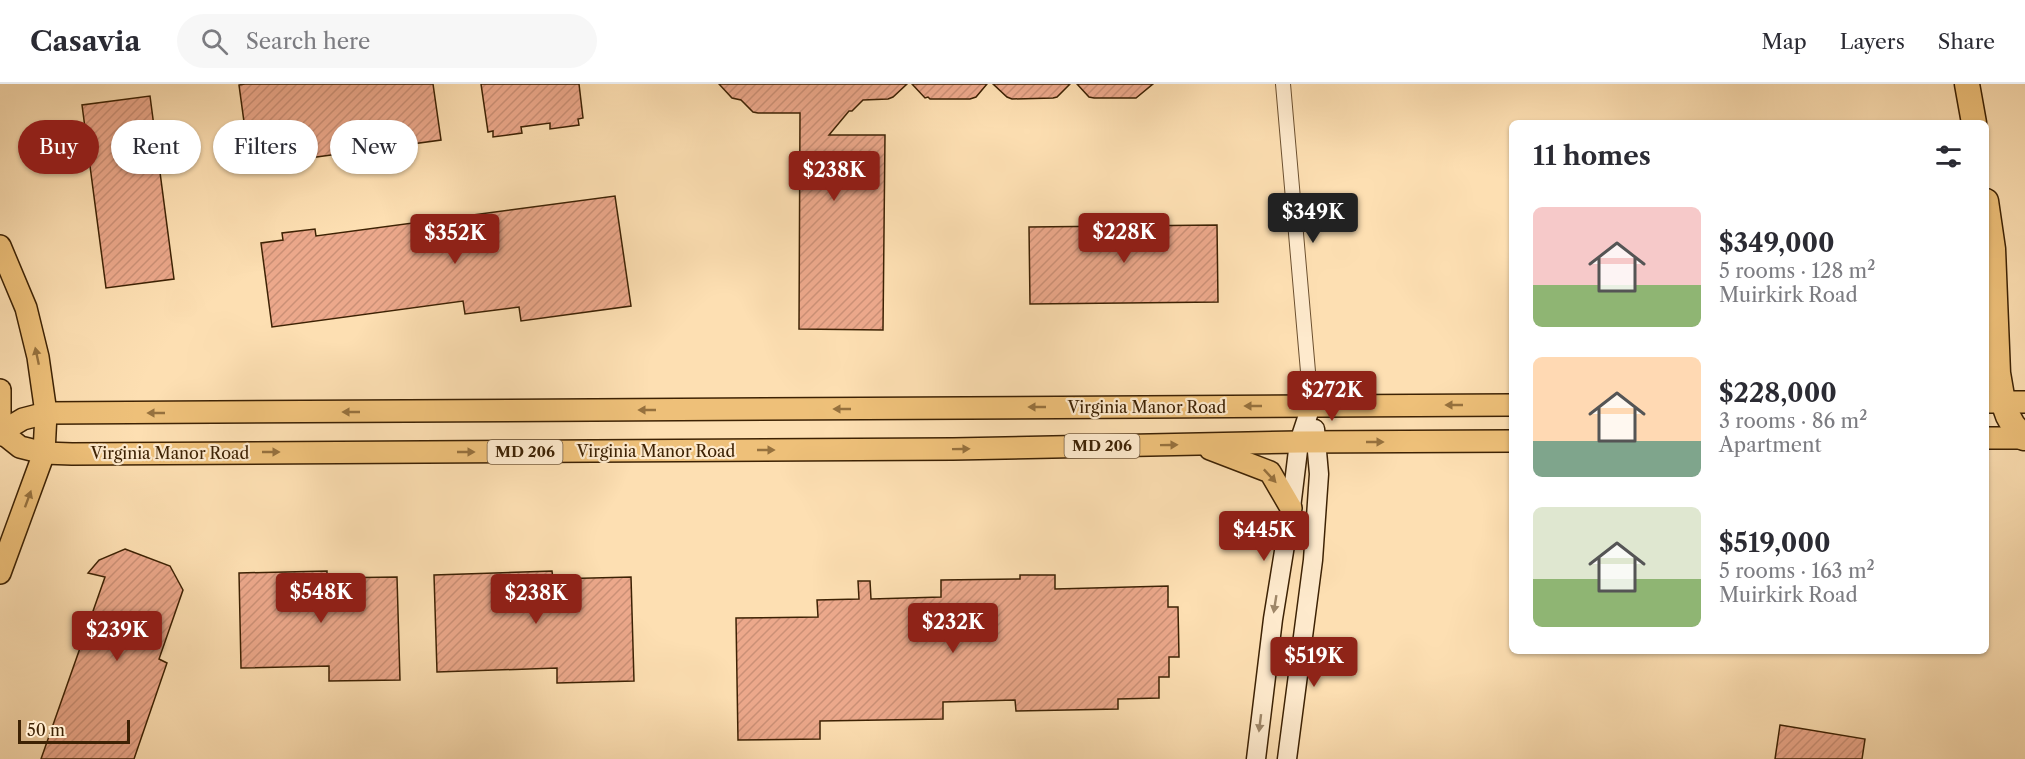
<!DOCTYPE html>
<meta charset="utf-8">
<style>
:root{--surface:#fff;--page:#f7f7f7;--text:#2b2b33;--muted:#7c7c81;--line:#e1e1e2;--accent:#8f2418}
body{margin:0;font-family:"Libre Caslon Text",serif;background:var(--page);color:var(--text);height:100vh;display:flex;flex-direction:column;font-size:22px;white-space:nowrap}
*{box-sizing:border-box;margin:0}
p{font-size:20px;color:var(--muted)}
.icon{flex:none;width:33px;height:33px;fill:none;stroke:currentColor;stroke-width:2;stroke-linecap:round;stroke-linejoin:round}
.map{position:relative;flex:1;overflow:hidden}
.details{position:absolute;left:1509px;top:36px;width:480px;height:534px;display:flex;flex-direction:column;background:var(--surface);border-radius:9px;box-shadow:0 2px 4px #0004}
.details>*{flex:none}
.guide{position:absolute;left:18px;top:36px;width:570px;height:54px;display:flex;gap:12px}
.scale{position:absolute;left:18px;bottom:15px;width:112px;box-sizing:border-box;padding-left:6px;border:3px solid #3d2204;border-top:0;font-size:16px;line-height:21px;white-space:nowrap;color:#3d2204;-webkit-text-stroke:4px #feeacd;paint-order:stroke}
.price{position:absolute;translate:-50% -51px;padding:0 14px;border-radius:6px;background:var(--accent);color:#fff;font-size:20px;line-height:39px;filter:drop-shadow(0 2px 3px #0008)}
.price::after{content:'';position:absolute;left:50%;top:36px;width:18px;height:14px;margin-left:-9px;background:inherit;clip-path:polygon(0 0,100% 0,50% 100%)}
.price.active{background:#222;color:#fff}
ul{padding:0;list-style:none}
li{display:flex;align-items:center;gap:18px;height:150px;padding:0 24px}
li span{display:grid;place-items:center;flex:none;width:168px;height:120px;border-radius:9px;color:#555}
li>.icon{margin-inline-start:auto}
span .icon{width:72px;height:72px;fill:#fffc;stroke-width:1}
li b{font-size:26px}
h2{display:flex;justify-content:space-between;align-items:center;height:72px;padding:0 24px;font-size:26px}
.tag{padding:0 21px;border-radius:27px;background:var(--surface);box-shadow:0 2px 4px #0004;font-size:21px;line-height:54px}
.tag.active{background:var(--accent);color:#fff}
header{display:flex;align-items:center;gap:36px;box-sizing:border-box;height:84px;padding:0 30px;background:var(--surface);border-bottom:2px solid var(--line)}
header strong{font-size:28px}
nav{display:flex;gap:33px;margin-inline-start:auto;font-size:21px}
.search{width:420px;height:54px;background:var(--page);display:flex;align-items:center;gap:15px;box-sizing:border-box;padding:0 21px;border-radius:33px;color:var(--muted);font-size:22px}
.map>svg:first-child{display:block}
</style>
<header>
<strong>Casavia</strong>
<div class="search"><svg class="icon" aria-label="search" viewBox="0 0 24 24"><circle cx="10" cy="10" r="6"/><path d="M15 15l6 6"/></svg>Search here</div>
<nav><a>Map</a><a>Layers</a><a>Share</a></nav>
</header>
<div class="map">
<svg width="2025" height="675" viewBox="0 0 2025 675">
<defs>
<pattern id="building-hatch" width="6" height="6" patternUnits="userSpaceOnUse" patternTransform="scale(1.5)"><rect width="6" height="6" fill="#eca88b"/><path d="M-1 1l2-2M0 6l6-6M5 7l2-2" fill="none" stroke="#cb9076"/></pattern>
</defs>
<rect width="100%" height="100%" fill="#fddfb2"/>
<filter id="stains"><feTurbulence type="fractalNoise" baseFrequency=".00333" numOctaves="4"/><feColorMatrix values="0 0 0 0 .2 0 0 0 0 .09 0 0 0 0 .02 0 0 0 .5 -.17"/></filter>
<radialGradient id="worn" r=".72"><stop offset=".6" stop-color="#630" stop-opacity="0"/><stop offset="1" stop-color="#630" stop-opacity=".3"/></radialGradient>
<g fill="url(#building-hatch)" stroke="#3d2204" stroke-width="1.5">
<polygon points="245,0 433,0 441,56 250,82 239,1"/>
<polygon points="481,0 579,0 583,34 578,35 579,41 550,45 550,39 521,43 522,49 493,53 493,47 488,48"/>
<polygon points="719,0 907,0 893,13 888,15 863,16 852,27 849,27 829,51 885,51 883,246 799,245 800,29 758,29 753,28 741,16 732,14"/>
<polygon points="912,0 987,0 976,13 970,15 930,15 928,13 925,14"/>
<polygon points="993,0 1070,0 1057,13 1053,14 1012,15 1007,13"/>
<polygon points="1077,0 1153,0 1136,14 1094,14 1089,13"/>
<polygon points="150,12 174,195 106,204 82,21"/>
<polygon points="615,112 631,222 521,237 519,223 465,230 463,217 272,243 261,159 283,156 282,149 315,145 316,152"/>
<polygon points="1217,141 1218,218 1030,220 1029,143"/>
<polygon points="125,465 170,482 183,506 159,575 167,579 134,675 41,675 105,493 88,489 99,476"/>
<polygon points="327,487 327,494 397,493 400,596 329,597 329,582 241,584 239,489"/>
<polygon points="552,487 553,495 631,493 634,597 557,599 557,584 437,588 434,491"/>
<polygon points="1020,491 1055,491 1055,505 1168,502 1168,523 1178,523 1179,573 1169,573 1169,593 1159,593 1159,614 1118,615 1118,625 1016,627 1015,616 943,618 943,635 820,637 820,655 738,656 736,534 818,533 817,516 859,515 858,497 870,497 871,515 941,513 941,496 1020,495"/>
<polygon points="1780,641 1865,655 1862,675 1775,675"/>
</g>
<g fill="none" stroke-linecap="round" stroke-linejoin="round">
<defs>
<polyline id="minor" points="1283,0 1311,322"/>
<g id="secondary">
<polyline points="1256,675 1273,535 1291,424 1299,358 1311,322"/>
<polyline points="1287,675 1313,476 1319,390 1315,345"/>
</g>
<g id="primary">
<polyline points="0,162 26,224 38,273 46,329 44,369 0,489"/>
<polyline points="0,306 0,351"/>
<polyline points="1986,318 2025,318"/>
<polyline points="1,348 20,363 44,369 72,370 953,365 1299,358 1512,357"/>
<polyline points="1,348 23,335 46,329 1512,321"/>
<polyline points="1986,354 2025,354"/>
<polyline points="1210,365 1270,388 1291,424"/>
</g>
<g id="motorway">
<polyline points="1967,0 1974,39"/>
<polyline points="1986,117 1993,165 1998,289 2003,318 2008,332 2013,341 2024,354"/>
</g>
</defs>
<use href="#minor" stroke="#6d5130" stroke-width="16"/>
<use href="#secondary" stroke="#3d2204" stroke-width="21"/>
<use href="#primary" stroke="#3d2204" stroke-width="24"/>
<use href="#motorway" stroke="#3d2204" stroke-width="27"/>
<use href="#minor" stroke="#feeacd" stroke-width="14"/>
<use href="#secondary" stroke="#feeacd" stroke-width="18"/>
<use href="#primary" stroke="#eec079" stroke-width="21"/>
<use href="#motorway" stroke="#eec079" stroke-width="24"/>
</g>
<defs><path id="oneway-solid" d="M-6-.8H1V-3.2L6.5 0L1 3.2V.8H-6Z" transform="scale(1.5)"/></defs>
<g fill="#96713e">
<use href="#oneway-solid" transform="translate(37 272) rotate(-102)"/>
<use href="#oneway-solid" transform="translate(1454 321) rotate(180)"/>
<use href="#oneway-solid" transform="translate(1253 322) rotate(180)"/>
<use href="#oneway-solid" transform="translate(1037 323) rotate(180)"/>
<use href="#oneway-solid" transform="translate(842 325) rotate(180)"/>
<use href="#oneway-solid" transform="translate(647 326) rotate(180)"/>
<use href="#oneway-solid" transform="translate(351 328) rotate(180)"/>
<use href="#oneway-solid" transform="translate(156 329) rotate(180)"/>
<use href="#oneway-solid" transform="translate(1375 358)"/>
<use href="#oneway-solid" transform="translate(1169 361) rotate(-1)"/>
<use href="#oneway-solid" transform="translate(961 365) rotate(-1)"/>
<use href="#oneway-solid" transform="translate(766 366)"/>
<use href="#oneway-solid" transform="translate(271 368)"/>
<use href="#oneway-solid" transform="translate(466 368)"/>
<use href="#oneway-solid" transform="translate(1270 392) rotate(47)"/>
<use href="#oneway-solid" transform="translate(28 415) rotate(-70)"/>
</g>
<g fill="#9e8668">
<use href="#oneway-solid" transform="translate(1275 520) rotate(99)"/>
<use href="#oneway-solid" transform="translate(1260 639) rotate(97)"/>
</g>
<g text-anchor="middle" stroke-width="4.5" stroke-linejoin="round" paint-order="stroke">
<g fill="#feeacd" stroke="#775e40" stroke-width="1.5">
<rect x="1064.5" y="350" width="75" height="24" rx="4.5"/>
<rect x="487.5" y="356" width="75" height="24" rx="4.5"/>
</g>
<g font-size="15" font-weight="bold" fill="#3d2204">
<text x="1102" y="367">MD 206</text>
<text x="525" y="373">MD 206</text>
</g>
<g font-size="16" fill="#3d2204" stroke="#feeacd">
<text x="1147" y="329">Virginia Manor Road</text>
<text x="656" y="373">Virginia Manor Road</text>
<text x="170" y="375">Virginia Manor Road</text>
</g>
</g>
<rect width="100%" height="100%" filter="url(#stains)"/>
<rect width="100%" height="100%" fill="url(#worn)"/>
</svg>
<div class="scale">50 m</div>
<b class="price" style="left:834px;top:118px">$238K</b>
<b class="price active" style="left:1313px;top:160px">$349K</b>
<b class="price" style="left:1124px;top:180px">$228K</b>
<b class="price" style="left:455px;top:181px">$352K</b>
<b class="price" style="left:1332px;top:338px">$272K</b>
<b class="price" style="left:1264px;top:478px">$445K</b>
<b class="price" style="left:321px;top:540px">$548K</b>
<b class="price" style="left:536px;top:541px">$238K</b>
<b class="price" style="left:953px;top:570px">$232K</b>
<b class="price" style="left:117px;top:578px">$239K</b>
<b class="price" style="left:1314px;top:604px">$519K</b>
<div class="guide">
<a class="tag active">Buy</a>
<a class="tag">Rent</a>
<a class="tag">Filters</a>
<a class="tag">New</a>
</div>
<section class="details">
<h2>11 homes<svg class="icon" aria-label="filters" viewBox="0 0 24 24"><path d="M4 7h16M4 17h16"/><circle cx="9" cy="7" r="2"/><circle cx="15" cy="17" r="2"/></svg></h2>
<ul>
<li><span style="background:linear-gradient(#f6c9c9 65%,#8fb573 0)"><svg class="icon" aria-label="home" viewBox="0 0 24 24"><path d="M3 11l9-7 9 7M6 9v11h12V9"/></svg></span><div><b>$349,000</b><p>5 rooms · 128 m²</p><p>Muirkirk Road</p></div></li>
<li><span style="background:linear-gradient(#ffd9b3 70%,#7fa58c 0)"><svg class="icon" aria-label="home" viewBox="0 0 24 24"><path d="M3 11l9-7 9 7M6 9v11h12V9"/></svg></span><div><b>$228,000</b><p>3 rooms · 86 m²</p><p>Apartment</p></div></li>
<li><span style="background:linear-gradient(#dfe7d0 60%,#8fb573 0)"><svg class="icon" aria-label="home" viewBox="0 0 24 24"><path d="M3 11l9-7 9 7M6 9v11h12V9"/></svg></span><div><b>$519,000</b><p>5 rooms · 163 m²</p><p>Muirkirk Road</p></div></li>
</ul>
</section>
</div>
